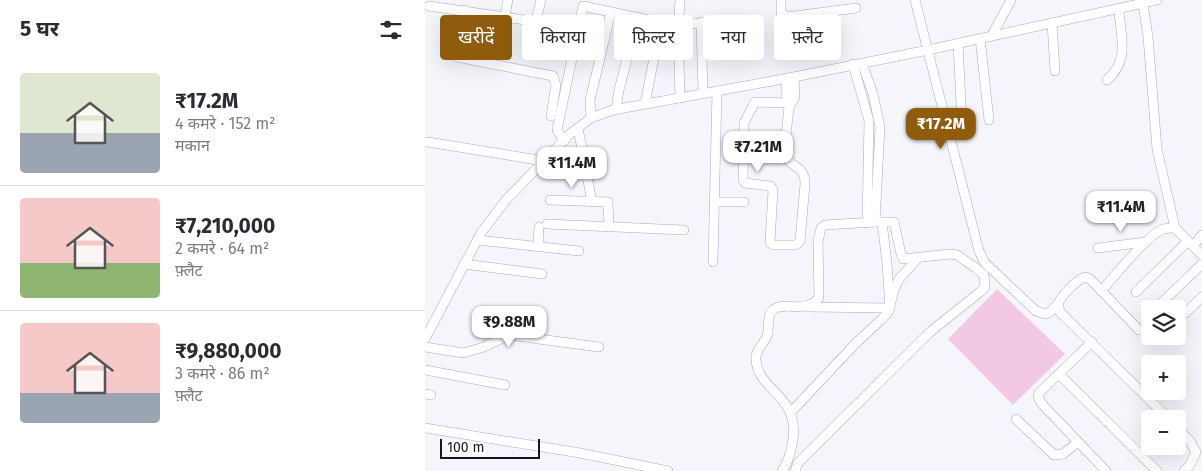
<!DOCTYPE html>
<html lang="hi">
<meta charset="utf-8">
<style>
:root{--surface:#fff;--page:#f2f2f3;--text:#2b2b33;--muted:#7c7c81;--line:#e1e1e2;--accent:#8f5b0d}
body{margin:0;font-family:"Fira Sans","Noto Sans Devanagari",sans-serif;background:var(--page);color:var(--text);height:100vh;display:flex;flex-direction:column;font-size:19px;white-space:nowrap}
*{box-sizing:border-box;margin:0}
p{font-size:16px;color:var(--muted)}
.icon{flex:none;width:28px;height:28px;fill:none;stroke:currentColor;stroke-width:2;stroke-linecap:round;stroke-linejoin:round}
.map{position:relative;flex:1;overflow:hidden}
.drawer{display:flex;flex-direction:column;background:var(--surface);width:425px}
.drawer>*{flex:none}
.banner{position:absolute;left:15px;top:15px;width:475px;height:45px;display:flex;gap:10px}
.controls{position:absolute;left:716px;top:300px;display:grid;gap:10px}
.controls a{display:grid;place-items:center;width:45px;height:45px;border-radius:5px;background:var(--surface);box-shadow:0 5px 20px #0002;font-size:25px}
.scale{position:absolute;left:15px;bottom:12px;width:100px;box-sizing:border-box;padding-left:5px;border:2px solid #161720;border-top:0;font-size:14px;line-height:18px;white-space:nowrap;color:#161720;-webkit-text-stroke:4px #fff;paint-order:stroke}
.price{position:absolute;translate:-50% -42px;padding:0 11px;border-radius:10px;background:#fff;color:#222;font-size:16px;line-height:32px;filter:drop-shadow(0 1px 2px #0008)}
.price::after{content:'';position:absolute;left:50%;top:30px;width:15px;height:11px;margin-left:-8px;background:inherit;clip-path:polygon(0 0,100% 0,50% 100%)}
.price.selected{background:var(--accent);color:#fff}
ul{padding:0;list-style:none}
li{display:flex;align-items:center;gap:15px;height:125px;padding:0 20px}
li+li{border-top:1px solid var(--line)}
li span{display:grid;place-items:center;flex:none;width:140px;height:100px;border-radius:5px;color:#555}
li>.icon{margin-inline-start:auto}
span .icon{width:60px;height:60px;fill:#fffc;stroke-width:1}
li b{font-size:21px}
h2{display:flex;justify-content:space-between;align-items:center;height:60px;padding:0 20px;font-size:21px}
.pill{padding:0 18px;border-radius:5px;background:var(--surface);box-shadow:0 5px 20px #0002;font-size:18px;line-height:45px}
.pill.selected{background:var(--accent);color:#fff}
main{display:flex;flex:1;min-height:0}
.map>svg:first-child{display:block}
</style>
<main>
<section class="drawer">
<h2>5 घर<svg class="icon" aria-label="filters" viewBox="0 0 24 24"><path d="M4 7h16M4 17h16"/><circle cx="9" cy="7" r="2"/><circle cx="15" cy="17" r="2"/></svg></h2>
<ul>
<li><span style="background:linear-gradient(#dfe7d0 60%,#9aa5b1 0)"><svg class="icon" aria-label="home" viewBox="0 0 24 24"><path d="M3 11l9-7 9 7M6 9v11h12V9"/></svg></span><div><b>₹17.2M</b><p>4 कमरे · 152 m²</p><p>मकान</p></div></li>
<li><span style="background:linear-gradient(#f6c9c9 65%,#8fb573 0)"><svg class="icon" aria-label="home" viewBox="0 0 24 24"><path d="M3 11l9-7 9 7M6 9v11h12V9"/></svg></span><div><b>₹7,210,000</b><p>2 कमरे · 64 m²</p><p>फ़्लैट</p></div></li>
<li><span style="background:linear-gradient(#f6c9c9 70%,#9aa5b1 0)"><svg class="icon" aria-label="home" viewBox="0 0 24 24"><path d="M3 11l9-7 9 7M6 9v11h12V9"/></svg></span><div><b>₹9,880,000</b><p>3 कमरे · 86 m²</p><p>फ़्लैट</p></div></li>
</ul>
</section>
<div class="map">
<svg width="777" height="471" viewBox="0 0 777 471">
<rect width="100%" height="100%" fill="#f5f6fb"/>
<polygon fill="#f3c8e5" points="572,289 640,354 588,405 523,339"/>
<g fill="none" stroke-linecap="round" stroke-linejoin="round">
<defs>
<g id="minor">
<polyline points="255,0 254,16 256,22 264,24 318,21"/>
<polyline points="356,0 356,13 362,17 431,8"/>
<polyline points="490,0 554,251 560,263 611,311 620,314 624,313 633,304"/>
<polyline points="718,4 723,37 732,149 750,228 777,255"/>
<polyline points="4,6 127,24"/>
<polyline points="40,10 31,51 32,57 128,76 131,85 126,116"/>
<polyline points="80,16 83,0"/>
<polyline points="111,21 116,0"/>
<polyline points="276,22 278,93"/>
<polyline points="627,23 630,71"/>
<polyline points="567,35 586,0"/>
<polyline points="555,38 564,120"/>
<polyline points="533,43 537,123"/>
<polyline points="428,64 444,121 442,223"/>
<path d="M361 78 362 100 364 107 359 154C365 169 380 164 380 184L375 241 371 245H348L345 242 348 190 345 186 320 183 318 180 319 123 330 102 363 103"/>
<path d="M682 80C706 59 695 36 694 9"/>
<polyline points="220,104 236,22"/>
<polyline points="364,107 370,97 369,77"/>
<polyline points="191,109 194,90 213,17"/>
<polyline points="166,118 165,100 186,12"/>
<polyline points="153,128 167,202"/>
<polyline points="139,141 132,130 158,6 228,21 253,24 255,98"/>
<polyline points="3,142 119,161"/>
<polyline points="125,200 183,202 184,227"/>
<polyline points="289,202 319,202"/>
<polyline points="122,224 259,230"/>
<polyline points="52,240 154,251"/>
<polyline points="768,246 777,235"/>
<polyline points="113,247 114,227"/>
<polyline points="673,248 721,242"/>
<polyline points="288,262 292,91"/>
<polyline points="39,264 117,274"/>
<path d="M676 291C690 276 721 236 738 229 742 228 746 228 750 228"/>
<polyline points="711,292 763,241"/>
<polyline points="384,307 465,308 462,263 457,222"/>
<polyline points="730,309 777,264"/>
<polyline points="752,321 777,297"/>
<path d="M714 330 665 279 660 277C650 281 637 295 633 304L635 312 744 419"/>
<polyline points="0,339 56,233 81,200 145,134 166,118 188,110 369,77 503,50 732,0"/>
<polyline points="667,342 614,393 613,397 617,404 681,471"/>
<polyline points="0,347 38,353 59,347 84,335 174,347"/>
<polyline points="0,370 80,385"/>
<polyline points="634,374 732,471"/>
<polyline points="0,394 6,395"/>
<polyline points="366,412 431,343 457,319 464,311 468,293 474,279 494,257"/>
<polyline points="591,419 629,455 638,454 653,442"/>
<polyline points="0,428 155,453 243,471"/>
<polyline points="752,428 765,441 771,452 765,465 759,471"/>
<path d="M357 471C364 461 366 451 368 439 374 394 332 391 331 359 330 350 339 344 342 336 345 328 341 316 348 310 360 300 378 315 394 298L393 242 396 228 400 225 450 222"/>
<polyline points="370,471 373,463 505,332 555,292 560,287 559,275 551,268 532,255 525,254 478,259 476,254 469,222 450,222 455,127 448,94 437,63"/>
</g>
</defs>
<use href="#minor" stroke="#a6aac4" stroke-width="10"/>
<use href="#minor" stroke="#fff" stroke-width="9"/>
</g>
</svg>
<div class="controls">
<a><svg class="icon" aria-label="layers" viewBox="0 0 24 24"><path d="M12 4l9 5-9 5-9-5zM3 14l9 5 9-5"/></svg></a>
<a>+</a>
<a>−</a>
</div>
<div class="scale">100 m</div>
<b class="price selected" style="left:516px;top:150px">₹17.2M</b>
<b class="price" style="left:333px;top:173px">₹7.21M</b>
<b class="price" style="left:147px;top:189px">₹11.4M</b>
<b class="price" style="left:696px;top:233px">₹11.4M</b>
<b class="price" style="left:84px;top:348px">₹9.88M</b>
<div class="banner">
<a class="pill selected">खरीदें</a>
<a class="pill">किराया</a>
<a class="pill">फ़िल्टर</a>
<a class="pill">नया</a>
<a class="pill">फ़्लैट</a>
</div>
</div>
</main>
